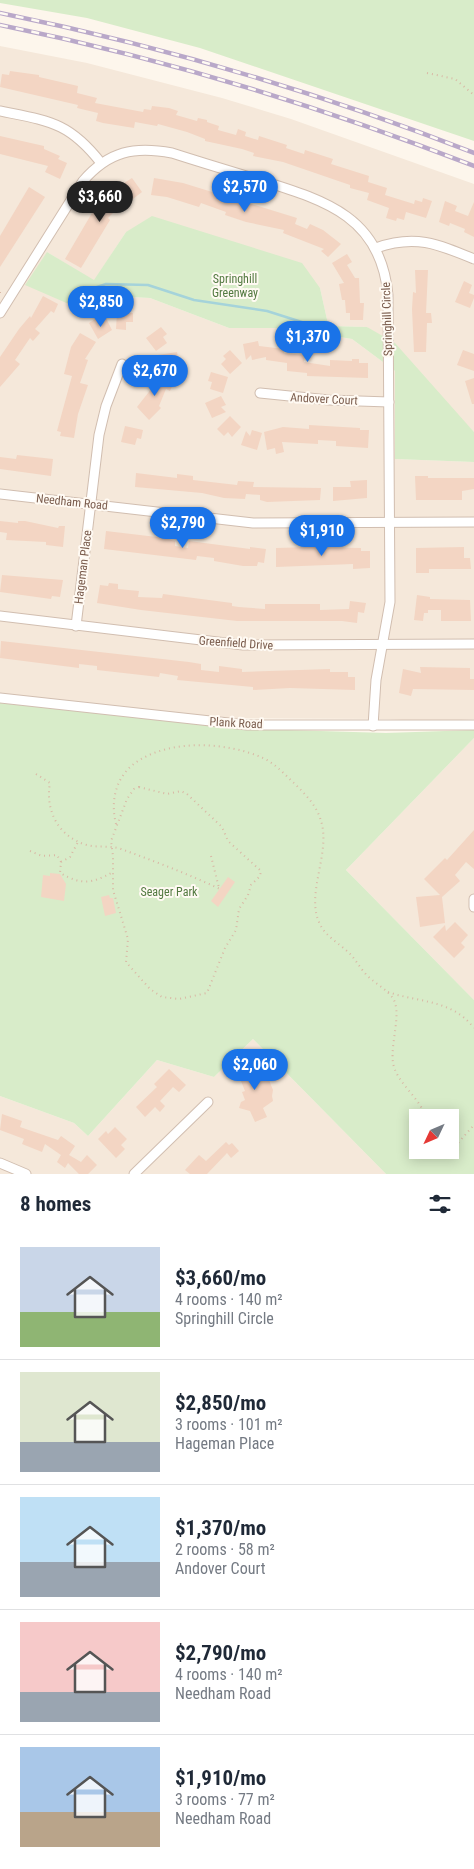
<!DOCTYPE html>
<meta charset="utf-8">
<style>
:root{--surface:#fff;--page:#f6f6f7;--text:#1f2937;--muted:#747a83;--line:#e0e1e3;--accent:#1a73e8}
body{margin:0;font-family:"Roboto Condensed",sans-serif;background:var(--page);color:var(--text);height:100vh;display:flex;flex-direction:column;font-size:19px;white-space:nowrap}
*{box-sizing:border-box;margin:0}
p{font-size:16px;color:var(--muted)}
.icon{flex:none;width:28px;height:28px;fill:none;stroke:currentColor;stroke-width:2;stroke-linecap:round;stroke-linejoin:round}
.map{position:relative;height:1174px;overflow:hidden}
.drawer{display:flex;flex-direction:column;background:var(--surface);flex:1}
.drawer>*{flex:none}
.needle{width:32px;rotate:226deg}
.fabs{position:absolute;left:409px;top:1109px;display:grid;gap:10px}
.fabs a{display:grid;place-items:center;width:50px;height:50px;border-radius:0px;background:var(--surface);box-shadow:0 2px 12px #0003;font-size:25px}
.price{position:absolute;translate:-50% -42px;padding:0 11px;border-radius:18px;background:var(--accent);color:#fff;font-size:16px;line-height:32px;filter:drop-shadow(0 1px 2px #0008)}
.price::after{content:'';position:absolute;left:50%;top:30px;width:15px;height:11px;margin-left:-8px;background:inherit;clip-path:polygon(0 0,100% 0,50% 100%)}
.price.active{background:#222;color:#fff}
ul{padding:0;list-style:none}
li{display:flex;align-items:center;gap:15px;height:125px;padding:0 20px}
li+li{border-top:1px solid var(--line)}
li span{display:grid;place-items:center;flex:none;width:140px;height:100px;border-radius:0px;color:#555}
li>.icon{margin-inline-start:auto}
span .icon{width:60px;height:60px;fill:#fffc;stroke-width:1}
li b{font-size:21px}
h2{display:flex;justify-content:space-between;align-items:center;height:60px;padding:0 20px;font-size:21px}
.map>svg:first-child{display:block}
</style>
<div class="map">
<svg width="474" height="1174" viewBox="0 0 474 1174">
<rect width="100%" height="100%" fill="#fdf6ec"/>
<g fill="#f5e8da">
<polygon points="0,46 87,63 222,98 291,119 474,184 474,432 367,327 331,326 328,324 320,288 126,232 94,281 47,252 78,308 111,296 150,298 229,328 285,328 352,339 395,371 395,459 474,462 474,719 434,722 388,719 225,718 0,694"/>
<polygon points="474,738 474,1000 346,870"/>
<polygon points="253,1039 386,1174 0,1174 0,1096 74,1123 88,1136 157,1060 214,1077"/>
</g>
<g fill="#d8ecc9" fill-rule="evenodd">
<polygon points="0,0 474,0 474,141 200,48 87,18 0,3"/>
<polygon points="152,216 302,263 320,288 328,324 331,326 367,327 395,343 474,432 474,462 395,459 395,371 352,339 285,328 229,328 150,298 111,296 78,308 25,285 47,252 94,280 126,232"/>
<path d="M0 703 255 729 386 733 474 730V738L346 870 474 1000V1174H386L253 1039 214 1077 157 1060 88 1136 74 1123 0 1096ZM418 1118H450V1150H418Z"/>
</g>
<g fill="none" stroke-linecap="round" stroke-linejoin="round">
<polyline stroke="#a5d3da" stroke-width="2.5" points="83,298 91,289 106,284 148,285 194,300 267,311 308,324"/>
</g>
<g fill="#f3d5c3">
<polygon points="10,71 39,75 39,77 78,86 77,93 97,98 95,103 143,112 144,109 151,110 152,106 169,108 178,111 176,115 197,121 198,118 207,120 207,122 219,126 218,130 236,135 238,129 246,132 245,136 258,140 259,136 287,145 286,148 304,154 305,150 333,159 331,164 369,176 368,182 387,188 385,195 414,204 415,200 422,202 423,198 432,201 426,218 406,212 404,220 397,218 396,221 386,218 389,208 367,200 369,193 350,188 350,185 283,162 253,156 254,153 242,149 205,141 205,139 187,132 158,124 157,126 135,122 134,128 103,123 96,121 98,113 77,108 78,105 0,87 2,74 9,75"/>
<polygon points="0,136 44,146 44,149 60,156 58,159 67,163 60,179 45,172 48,166 0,154"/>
<polygon points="132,178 142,192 129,202 127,199 108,218 110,220 81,268 65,259 99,201 111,190 116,195 127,188 124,183"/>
<polygon points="154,178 183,183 297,218 295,224 307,229 310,224 323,230 341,244 328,257 321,251 324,249 283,233 284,230 246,222 225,215 226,212 201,203 199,207 167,197 151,195"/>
<polygon points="29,187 45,197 0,267 0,236"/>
<polygon points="445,201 457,206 455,211 468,216 474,202 474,237 464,232 465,229 450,223 449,226 439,222"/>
<polygon points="347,254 352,262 347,265 355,278 359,278 360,303 364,303 363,320 350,320 350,313 346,313 345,300 342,300 339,284 344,283 332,263"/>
<polygon points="415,270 428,270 426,313 431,313 432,323 427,323 426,352 414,352 412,309 413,292 416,293"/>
<polygon points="464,281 472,285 469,293 474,295 474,298 470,308 455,302"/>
<polygon points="43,296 58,304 54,313 51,311 35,329 40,333 33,341 30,338 15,360 20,364 0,387 0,357 19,329 30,316 31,318"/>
<polygon points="117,312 133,313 133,322 126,322 126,330 116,329"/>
<polygon points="97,318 99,322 106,318 112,330 98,339 89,323"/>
<polygon points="161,327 167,334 163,337 167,343 156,351 146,338"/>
<polygon points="80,333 96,342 85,359 88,360 80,383 88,385 78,414 74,438 60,436 61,432 57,431 72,376 64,374 71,347"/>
<polygon points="258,341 259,346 284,349 284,353 305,355 304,362 330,366 330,360 352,361 352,359 359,359 359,363 368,363 368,378 307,376 307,373 287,371 287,363 266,360 266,357 252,360 251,355 246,360 243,344"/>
<polygon points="230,350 242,363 230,374 221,364 226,359 223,356"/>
<polygon points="463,350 474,354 474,371 457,365"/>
<polygon points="177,352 180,369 161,372 158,355"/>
<polygon points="211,372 228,377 223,393 210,389 212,382 208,381"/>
<polygon points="158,375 174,382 170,391 166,389 159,406 161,408 149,420 137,407 152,388"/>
<polygon points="474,378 474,404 472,404 465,381"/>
<polygon points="221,396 226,405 221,407 226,412 212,418 205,403"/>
<polygon points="230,416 241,427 232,437 228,432 224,436 217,429"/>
<polygon points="309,425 360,428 360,430 369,430 368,448 336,446 336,441 318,440 318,444 282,442 284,452 276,454 275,448 267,450 264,432 283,427 309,429"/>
<polygon points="125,426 143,430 141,439 137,438 135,445 121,442"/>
<polygon points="252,430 262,433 257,450 241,445 246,431 250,436"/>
<polygon points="17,455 53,459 51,476 0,469 0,457 16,459"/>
<polygon points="136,473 177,478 177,474 193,476 193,480 237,485 238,481 254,482 253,487 321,488 320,500 267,502 260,500 260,495 246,494 245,499 224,498 202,493 135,487"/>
<polygon points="415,476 428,476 428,478 474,478 474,489 462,491 462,500 416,500"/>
<polygon points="367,480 367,498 333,501 333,487 351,487 350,481"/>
<polygon points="0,521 18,523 18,521 25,521 58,528 59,526 65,526 63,547 46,545 46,542 6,540 7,533 0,532"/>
<polygon points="106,531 165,538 175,541 175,546 188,548 189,541 250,549 250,547 266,549 264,563 258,562 257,566 243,566 214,561 214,558 197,556 196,560 104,549"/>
<polygon points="311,547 361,548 361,551 370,551 370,568 353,569 353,564 276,567 276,548"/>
<polygon points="464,547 464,558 470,558 471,569 429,569 429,573 416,573 416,548"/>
<polygon points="2,575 63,580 60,597 52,596 51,599 0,592"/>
<polygon points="109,583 118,584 118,589 139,591 138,597 162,598 163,594 232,603 232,606 239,607 265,609 265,604 320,604 320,610 349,609 350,601 366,603 364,613 358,612 357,623 342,621 237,621 141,610 97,603 100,585 108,586"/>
<polygon points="417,595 430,597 430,599 470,600 471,621 441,621 441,610 428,610 428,613 424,613 423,621 414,620"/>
<polygon points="1,641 189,662 201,664 201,670 219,672 219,666 242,669 242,672 330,669 330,672 348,672 348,677 355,677 355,690 290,688 253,690 253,687 177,680 178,676 160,673 159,677 97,670 97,666 79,664 79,668 0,658"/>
<polygon points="420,667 470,668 470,679 474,679 474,690 413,689 411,696 399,693 403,669 421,673"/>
<polygon points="474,830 474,869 466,862 455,875 460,881 442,897 445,923 420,927 416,897 440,895 424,879 445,858 447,860"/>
<polygon points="50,873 60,874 66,884 64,901 41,897 43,875 50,876"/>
<polygon points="228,877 235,882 218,907 211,901"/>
<polygon points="109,895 110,898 113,898 116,913 105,916 101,897"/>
<polygon points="455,922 468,935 461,943 465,947 454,958 433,937 445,925 446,931"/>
<polygon points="255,1067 265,1070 273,1090 272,1096 273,1101 263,1108 267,1117 255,1122 250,1111 239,1108 241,1102 245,1100 242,1092 245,1091 241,1081 236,1080 233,1074 241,1069 247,1070"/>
<polygon points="169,1069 186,1085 179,1092 173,1087 160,1101 165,1106 160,1112 155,1107 145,1117 136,1107 157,1087 154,1084"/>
<polygon points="2,1114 22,1121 20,1127 58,1140 61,1136 75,1146 69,1155 81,1162 87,1155 97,1165 88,1174 79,1174 68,1163 65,1168 57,1162 61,1155 45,1144 42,1152 22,1144 24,1139 0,1130"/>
<polygon points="115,1127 127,1139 121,1145 125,1149 116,1158 98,1139 106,1131 108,1134"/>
<polygon points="226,1142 229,1145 232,1143 239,1151 231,1158 227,1153 207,1174 190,1174 185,1170 199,1155 206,1161"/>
</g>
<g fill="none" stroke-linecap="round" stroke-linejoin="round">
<defs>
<g id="minor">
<path d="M0 111C49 121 69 122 101 163"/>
<path d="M376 248C415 234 438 244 474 259"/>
<path d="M0 313 83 181C109 151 134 146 172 153 203 163 233 172 263 181 327 201 381 218 388 295L390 602 376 680 373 726"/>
<polyline points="260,393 329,400 389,402"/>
<polyline points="0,494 253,523 474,522"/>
<polyline points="0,616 243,645 474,644"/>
<polyline points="76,626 99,435 106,406 122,364"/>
<polyline points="0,698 247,725 474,725"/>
<polyline points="474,899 474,907"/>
<polyline points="0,1163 26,1174"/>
<polyline points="134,1174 208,1102"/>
</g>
</defs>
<use href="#minor" stroke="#d1beb0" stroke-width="11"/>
<g stroke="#d9b8a5" stroke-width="2" stroke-dasharray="1 4" stroke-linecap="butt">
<polyline points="427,73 455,79 474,95"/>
<polyline points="0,292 0,293"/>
<path d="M36 774 50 783C45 810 58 837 87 845 98 848 109 845 121 849 154 861 188 874 220 889"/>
<polygon points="139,787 167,794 181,791 187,794 222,827 228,841 261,871 260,876 251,885 248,895 239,909 236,930 225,948 207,993 179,999 162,997 150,989 126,962 128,939 113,890 113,856 111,841 127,799 134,789"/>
<path d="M116 824C110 800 116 775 138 761 172 739 227 742 263 758 276 764 285 775 295 784 306 795 317 806 321 821 331 852 306 893 319 922 324 935 337 942 347 951 354 957 358 965 364 972 372 982 384 987 392 997 403 1011 390 1043 393 1063 397 1084 420 1097 426 1118"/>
<path d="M30 851 42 856 57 855 61 862 60 873C82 885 91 884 113 872"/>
<polyline points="211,856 219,888"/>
<polyline points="61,862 70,857 78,842"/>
<path d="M388 992C420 1003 451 999 474 1028"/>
<polyline points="450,1148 457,1144 474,1125"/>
</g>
<use href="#minor" stroke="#fff" stroke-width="9"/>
<defs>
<g id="rail">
<path d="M0 13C162 46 321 93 474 153"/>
<path d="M0 25C162 58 320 106 474 166"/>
</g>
</defs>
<use href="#rail" stroke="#b9a8c9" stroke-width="4.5"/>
<use href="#rail" stroke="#fffaf3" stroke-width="2.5" stroke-dasharray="8" stroke-linecap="butt"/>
</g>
<g text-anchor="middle" stroke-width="4" stroke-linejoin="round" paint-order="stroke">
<g font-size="12" fill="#537a41" stroke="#fffaf3">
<text x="235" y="283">Springhill<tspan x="235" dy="14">Greenway</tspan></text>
<text x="169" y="896">Seager Park</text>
</g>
<g font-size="12" fill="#7a5c4d" stroke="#fffaf3">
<text transform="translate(387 319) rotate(-92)" y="4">Springhill Circle</text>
<text transform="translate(324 399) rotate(3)" y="4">Andover Court</text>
<text transform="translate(72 502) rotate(6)" y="4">Needham Road</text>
<text transform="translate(83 567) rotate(-83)" y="4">Hageman Place</text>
<text transform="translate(236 643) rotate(4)" y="4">Greenfield Drive</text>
<text transform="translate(236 723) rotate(3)" y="4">Plank Road</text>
</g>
</g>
</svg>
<div class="fabs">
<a><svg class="needle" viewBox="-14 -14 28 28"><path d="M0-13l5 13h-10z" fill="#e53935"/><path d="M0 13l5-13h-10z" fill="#747a83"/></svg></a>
</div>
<b class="price" style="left:245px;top:213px">$2,570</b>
<b class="price active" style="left:100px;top:223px">$3,660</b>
<b class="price" style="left:101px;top:328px">$2,850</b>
<b class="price" style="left:308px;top:363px">$1,370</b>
<b class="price" style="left:155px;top:397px">$2,670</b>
<b class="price" style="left:183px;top:549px">$2,790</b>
<b class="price" style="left:322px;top:557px">$1,910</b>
<b class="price" style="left:255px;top:1091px">$2,060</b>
</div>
<section class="drawer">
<h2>8 homes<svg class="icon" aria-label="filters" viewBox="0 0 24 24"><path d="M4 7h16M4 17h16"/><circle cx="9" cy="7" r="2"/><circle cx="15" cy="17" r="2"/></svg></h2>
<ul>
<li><span style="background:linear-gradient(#c9d6e8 65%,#8fb573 0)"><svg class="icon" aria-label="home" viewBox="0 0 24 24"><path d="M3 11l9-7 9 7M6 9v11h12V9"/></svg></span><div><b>$3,660/mo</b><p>4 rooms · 140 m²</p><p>Springhill Circle</p></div></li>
<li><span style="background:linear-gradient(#dfe7d0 70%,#9aa5b1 0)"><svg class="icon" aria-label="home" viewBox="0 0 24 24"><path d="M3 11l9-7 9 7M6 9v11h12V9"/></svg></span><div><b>$2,850/mo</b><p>3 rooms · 101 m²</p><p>Hageman Place</p></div></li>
<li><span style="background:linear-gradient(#bfe0f5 65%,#9aa5b1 0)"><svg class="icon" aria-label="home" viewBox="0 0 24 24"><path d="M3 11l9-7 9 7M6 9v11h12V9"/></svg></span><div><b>$1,370/mo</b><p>2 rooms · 58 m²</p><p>Andover Court</p></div></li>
<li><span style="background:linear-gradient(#f6c9c9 70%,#9aa5b1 0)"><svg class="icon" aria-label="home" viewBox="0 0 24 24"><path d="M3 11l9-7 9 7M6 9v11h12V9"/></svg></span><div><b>$2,790/mo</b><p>4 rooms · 140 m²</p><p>Needham Road</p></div></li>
<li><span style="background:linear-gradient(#a9c7e8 65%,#b9a48a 0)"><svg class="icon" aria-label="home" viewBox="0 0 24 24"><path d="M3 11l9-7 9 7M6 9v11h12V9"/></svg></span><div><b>$1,910/mo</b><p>3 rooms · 77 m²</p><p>Needham Road</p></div></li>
</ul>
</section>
